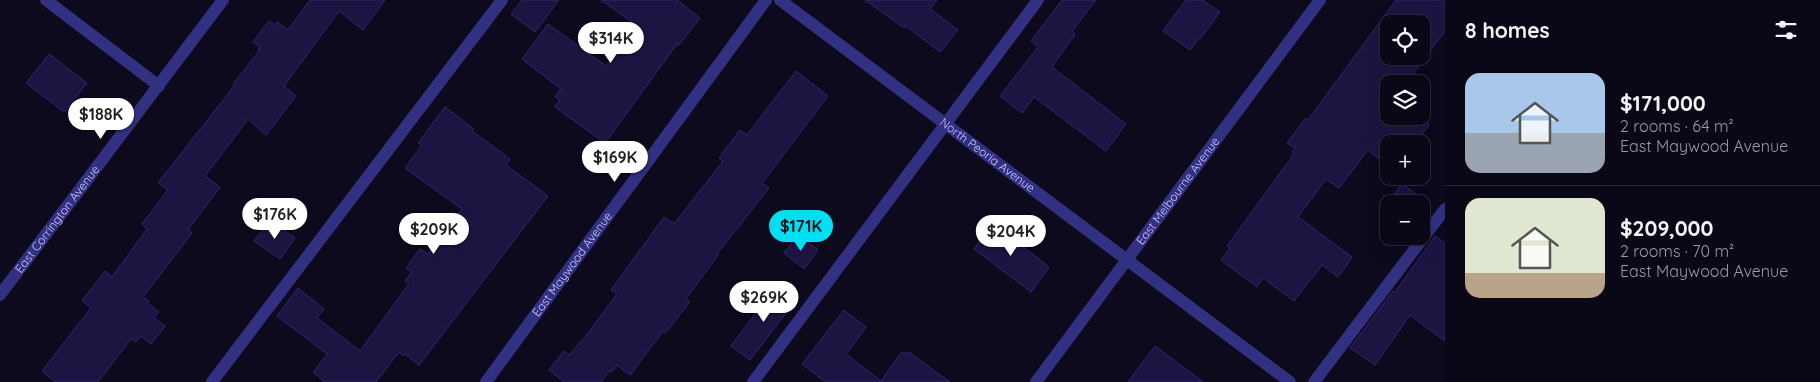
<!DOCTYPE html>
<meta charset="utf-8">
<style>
:root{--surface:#0a0816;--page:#13111f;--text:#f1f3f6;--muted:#999aa1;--line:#2a2935;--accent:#00def2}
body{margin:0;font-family:Quicksand,sans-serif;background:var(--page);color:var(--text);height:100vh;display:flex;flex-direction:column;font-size:19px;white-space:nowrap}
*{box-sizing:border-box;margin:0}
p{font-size:16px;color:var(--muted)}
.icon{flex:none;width:28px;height:28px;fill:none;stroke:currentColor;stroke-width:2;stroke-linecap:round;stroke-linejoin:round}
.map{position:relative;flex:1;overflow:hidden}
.panel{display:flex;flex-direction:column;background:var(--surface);width:375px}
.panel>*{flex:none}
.tools{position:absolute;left:1380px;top:15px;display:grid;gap:10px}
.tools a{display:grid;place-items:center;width:50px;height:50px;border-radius:10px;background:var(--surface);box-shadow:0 5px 20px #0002,0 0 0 1px var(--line);font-size:25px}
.price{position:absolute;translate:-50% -42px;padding:0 11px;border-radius:18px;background:#fff;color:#222;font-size:16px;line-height:32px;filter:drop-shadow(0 1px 2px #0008)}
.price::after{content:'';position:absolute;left:50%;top:30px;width:15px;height:11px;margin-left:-8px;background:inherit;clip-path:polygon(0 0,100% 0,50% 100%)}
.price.active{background:var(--accent);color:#111}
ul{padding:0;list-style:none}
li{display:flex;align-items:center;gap:15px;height:125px;padding:0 20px}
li+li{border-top:1px solid var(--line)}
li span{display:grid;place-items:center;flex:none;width:140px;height:100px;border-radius:15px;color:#555}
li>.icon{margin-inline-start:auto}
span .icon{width:60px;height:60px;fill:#fffc;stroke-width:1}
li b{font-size:21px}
h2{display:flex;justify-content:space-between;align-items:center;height:60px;padding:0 20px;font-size:21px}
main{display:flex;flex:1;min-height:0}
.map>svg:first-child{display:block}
</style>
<main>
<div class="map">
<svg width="1445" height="382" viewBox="0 0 1445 382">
<rect width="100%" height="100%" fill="#0d0a1e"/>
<g fill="#1d1541" stroke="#32256f" fill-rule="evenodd">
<polygon points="310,0 385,0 363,30 339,11 284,86 296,96 266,135 248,119 205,176 220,187 188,230 192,233 143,297 149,301 147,303 159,312 154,318 165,326 151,344 141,336 136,342 131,339 98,382 55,382 42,371 91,308 82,301 105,271 112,277 147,229 142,224 168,190 158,183 235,85 233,84 260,50 258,49 260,47 253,42 269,21 275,25 277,22 288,30"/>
<polygon points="522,0 559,0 535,32 511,14"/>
<polygon points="601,0 677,0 700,18 679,45 677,44 605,143 555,107 560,100 555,97 561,89 522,59 548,24 606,66 636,25"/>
<polygon points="865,0 937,0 930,9 958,30 940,52 905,25 904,28"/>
<polygon points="1062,0 1096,0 1072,31 1075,34 1052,67 1126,124 1106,151 1034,97 1022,113 1000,96 1038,47 1031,41"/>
<polygon points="1186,0 1202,0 1220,12 1200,39 1199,38 1190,50 1163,31"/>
<path d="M1396 0H1445V31L1410 78 1412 79 1409 84H1389V116H1418L1429 125 1415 144H1389V167L1368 150 1339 188 1326 179 1298 217 1352 257 1338 277 1322 265 1294 301 1263 278 1257 287 1221 260 1230 248 1227 246 1294 154 1292 152 1295 148 1287 143 1306 118 1308 120ZM1389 24H1421V56H1389Z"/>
<polygon points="49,54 87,83 64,112 26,83"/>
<polygon points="796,71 828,96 762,183 769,188 717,254 718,255 686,299 690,302 665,333 663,331 630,375 617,365 612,372 609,371 601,382 564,382 549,370 564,351 569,355 585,337 617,294 611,290 664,217 673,223 675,223 723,161 719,158 740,130 747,135"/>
<polygon points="445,107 474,129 472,131 510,159 506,165 548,196 419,365 405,354 404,356 399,352 376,382 325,382 313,372 327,354 277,316 298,288 324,309 317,318 360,351 409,284 405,281 412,272 406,268 420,249 428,254 462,209 405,168 422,145 418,143"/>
<polygon points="1402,184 1426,201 1421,208 1421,204 1389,204 1389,209 1385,206"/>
<polygon points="270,220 295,238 280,259 254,241"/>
<polygon points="992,222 1049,267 1031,292 974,249"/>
<polygon points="798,235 818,250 804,269 784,253"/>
<polygon points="1435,236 1445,243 1445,341 1410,315 1375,365 1350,348 1393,291 1395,292"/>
<polygon points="777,285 796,300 750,360 731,346"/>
<polygon points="844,310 866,327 846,354 881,381 901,353 910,353 950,382 825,382 802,364"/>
<polygon points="1155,346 1203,382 1128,382"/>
</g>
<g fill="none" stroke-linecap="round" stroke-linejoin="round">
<g stroke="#323181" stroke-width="12">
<polyline points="212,382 502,0"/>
<polyline points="753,382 1038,0"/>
<polyline points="1314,382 1445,209"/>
</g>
<g stroke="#323181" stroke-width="12">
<polyline points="46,0 159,86"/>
<path id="s1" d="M780 0 1290 382"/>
<path id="s2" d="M0 295 223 0"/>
<path id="s3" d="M486 382 766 0"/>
<path id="s4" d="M1036 382 1320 0"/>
</g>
</g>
<g text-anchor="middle" stroke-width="4" stroke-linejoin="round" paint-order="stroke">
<g font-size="12" fill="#cdc7ff" stroke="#0d0a1e">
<text dy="4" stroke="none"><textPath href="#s1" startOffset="259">North Peoria Avenue</textPath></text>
<text dy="4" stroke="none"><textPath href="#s4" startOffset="238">East Melbourne Avenue</textPath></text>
<text dy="4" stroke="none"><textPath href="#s2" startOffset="95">East Corrington Avenue</textPath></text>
<text dy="4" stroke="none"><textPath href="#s3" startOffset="146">East Maywood Avenue</textPath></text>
</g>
</g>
</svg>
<div class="tools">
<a><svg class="icon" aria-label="locate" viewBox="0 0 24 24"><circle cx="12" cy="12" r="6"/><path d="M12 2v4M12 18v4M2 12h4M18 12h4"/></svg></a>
<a><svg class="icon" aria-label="layers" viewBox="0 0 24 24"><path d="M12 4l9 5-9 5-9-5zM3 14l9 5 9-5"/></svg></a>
<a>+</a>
<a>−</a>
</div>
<b class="price" style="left:611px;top:64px">$314K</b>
<b class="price" style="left:101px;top:140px">$188K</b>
<b class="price" style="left:615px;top:183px">$169K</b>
<b class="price" style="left:275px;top:240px">$176K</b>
<b class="price active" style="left:801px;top:252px">$171K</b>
<b class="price" style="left:434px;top:255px">$209K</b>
<b class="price" style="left:1011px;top:257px">$204K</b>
<b class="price" style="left:764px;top:323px">$269K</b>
</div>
<section class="panel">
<h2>8 homes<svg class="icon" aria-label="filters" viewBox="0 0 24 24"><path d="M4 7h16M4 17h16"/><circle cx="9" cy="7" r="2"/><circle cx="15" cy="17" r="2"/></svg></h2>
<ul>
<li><span style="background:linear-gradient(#a9c7e8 60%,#9aa5b1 0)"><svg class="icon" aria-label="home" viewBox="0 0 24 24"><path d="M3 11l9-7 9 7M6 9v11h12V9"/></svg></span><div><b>$171,000</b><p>2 rooms · 64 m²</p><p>East Maywood Avenue</p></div></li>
<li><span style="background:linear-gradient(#dfe7d0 75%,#b9a48a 0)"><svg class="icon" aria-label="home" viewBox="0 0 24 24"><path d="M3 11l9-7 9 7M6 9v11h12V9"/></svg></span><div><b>$209,000</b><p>2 rooms · 70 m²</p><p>East Maywood Avenue</p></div></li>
</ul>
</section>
</main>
